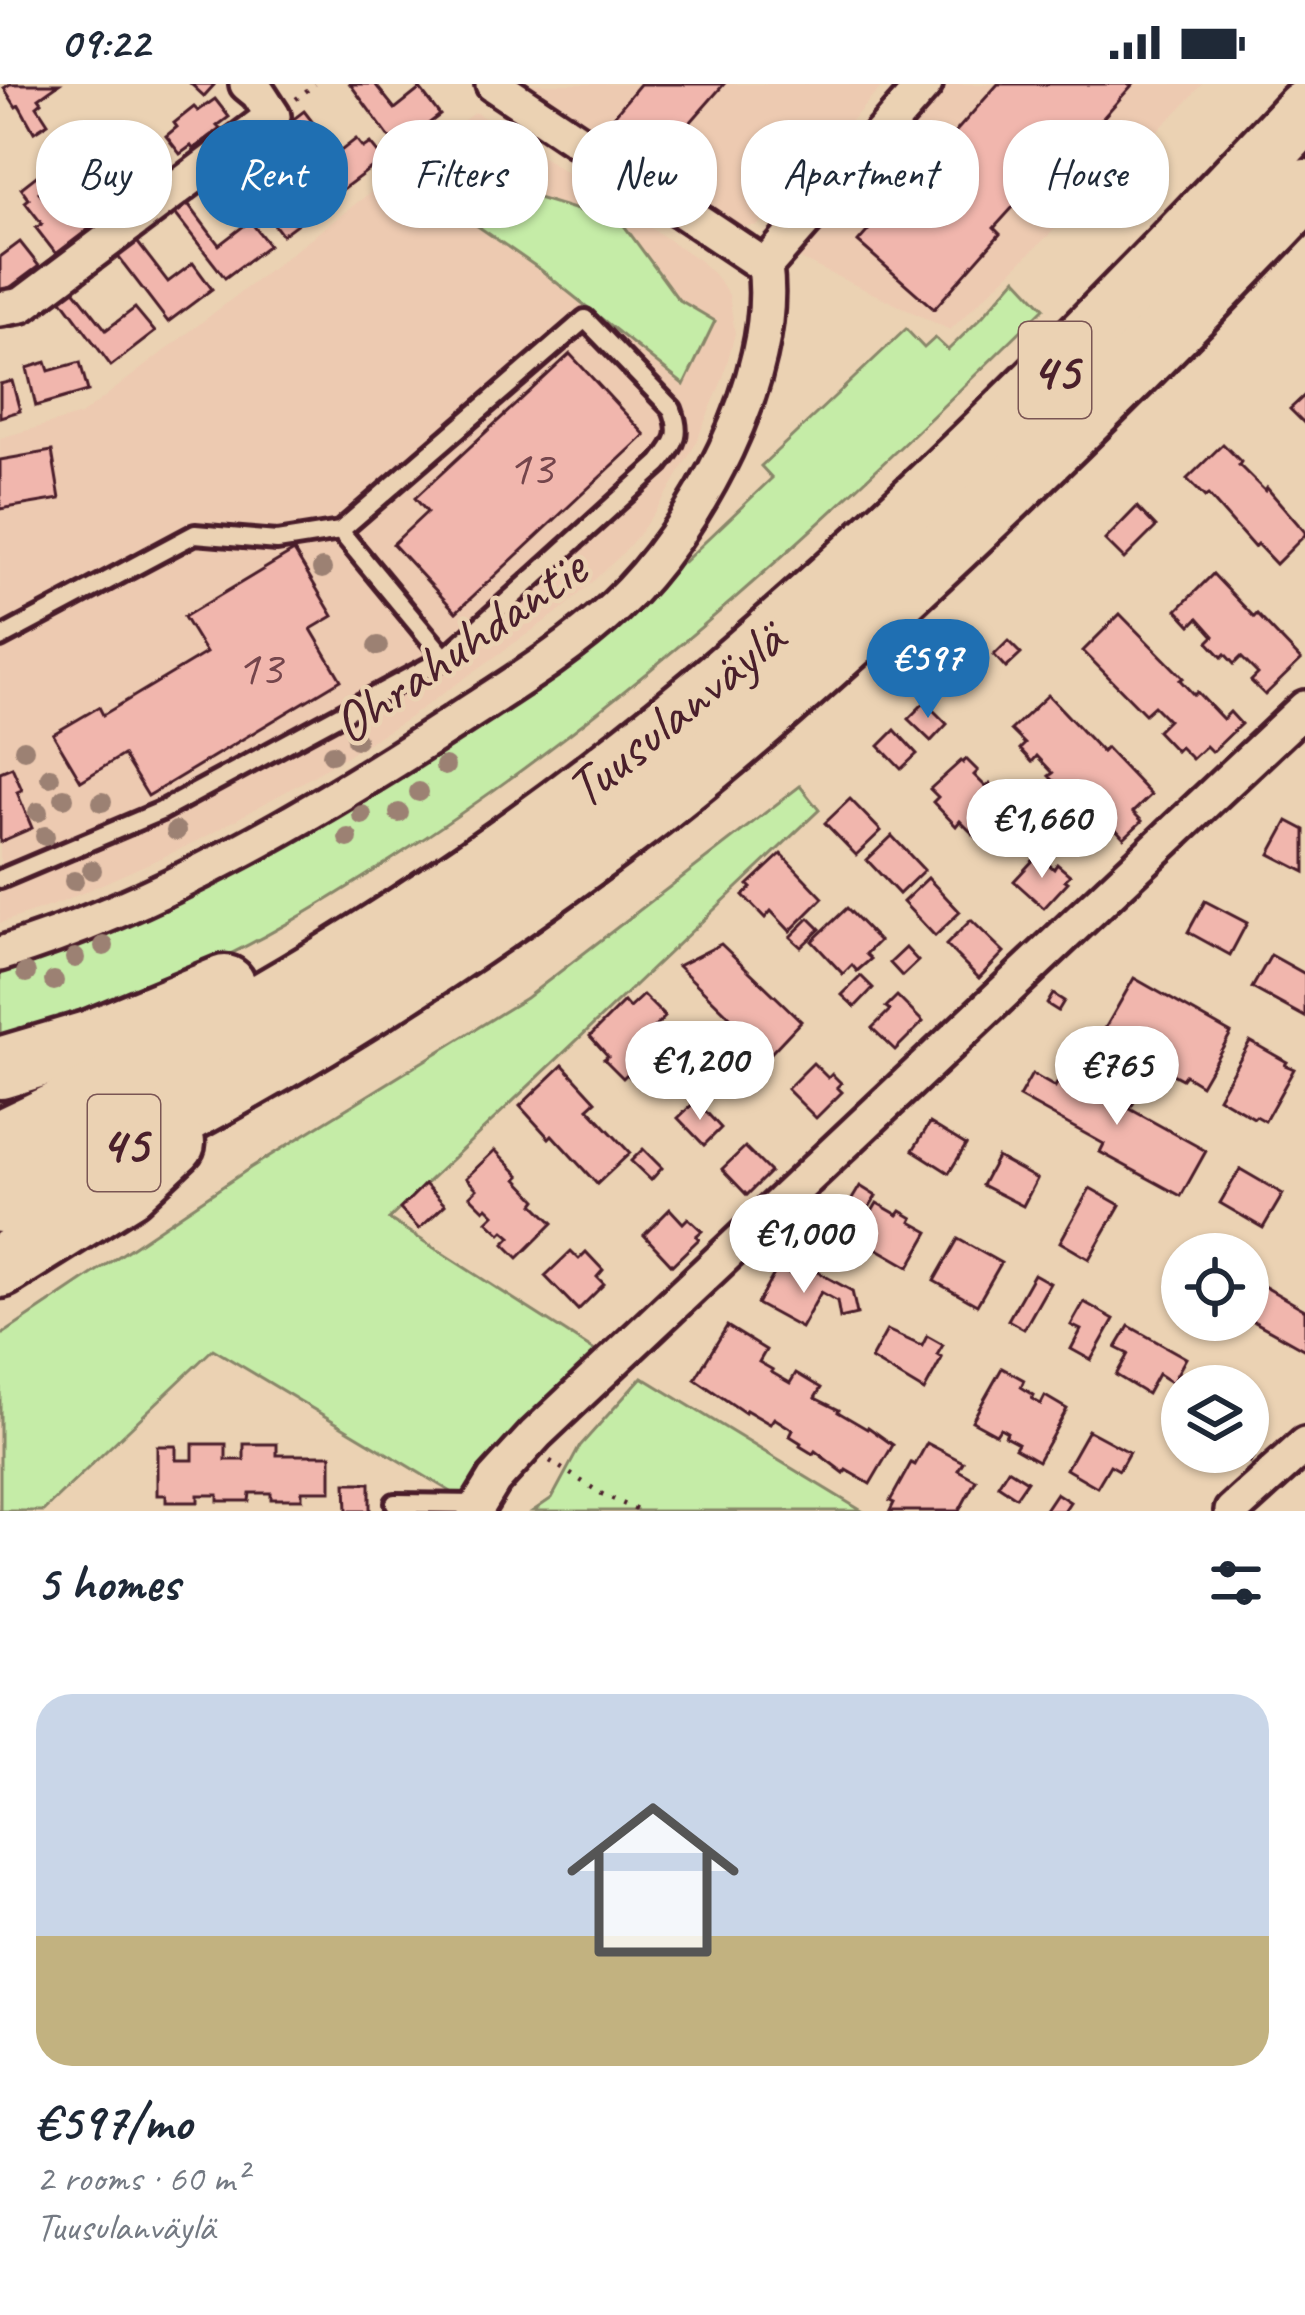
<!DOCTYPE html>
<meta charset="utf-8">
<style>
:root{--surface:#fff;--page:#f2f2f3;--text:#1f2937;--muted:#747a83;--line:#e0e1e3;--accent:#1f6fb2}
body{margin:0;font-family:Caveat,sans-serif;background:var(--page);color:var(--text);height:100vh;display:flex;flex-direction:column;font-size:45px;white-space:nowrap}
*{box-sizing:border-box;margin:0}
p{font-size:39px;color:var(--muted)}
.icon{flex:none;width:66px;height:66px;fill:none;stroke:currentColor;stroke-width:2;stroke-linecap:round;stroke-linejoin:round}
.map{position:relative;height:1427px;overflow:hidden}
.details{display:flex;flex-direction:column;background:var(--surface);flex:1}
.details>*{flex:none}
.top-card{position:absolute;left:36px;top:36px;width:1233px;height:108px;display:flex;gap:24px}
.tools{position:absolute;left:1161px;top:1149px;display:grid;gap:24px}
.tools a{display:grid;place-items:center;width:108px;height:108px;border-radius:50%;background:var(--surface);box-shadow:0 3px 9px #0004;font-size:60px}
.price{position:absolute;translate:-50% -102px;padding:0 27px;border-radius:42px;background:#fff;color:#222;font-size:39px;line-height:78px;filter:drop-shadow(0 3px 6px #0008)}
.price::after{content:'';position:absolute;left:50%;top:72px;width:36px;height:27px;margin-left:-18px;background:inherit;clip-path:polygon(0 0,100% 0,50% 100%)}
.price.on{background:var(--accent);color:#fff}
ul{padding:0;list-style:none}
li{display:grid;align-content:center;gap:24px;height:636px;padding:0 36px}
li+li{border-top:3px solid var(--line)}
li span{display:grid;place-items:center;height:372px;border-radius:36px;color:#555}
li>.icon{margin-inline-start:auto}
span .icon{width:216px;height:216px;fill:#fffc;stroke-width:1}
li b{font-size:51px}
h2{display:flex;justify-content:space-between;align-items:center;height:144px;padding:0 36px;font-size:51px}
.pill{padding:0 42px;border-radius:48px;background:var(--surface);box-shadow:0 3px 9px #0004;font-size:42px;line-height:108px}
.pill.on{background:var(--accent);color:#fff}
.status{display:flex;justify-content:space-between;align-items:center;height:84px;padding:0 60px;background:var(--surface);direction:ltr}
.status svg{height:33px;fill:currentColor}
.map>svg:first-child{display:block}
</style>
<div class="status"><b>09:22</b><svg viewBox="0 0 49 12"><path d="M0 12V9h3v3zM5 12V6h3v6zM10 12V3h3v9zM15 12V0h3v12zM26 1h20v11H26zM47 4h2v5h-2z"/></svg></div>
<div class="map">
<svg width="1305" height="1427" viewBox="0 0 1305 1427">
<rect width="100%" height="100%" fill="#ebd2b3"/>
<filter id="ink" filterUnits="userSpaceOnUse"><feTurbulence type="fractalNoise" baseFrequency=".00833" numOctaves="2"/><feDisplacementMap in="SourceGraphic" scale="24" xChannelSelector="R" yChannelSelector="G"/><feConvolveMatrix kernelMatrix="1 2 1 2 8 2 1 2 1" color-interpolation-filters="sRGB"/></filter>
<g filter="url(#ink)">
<g fill="#edcab1">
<polygon points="521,0 884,0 758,141 739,144"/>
<polygon points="949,0 1202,0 1184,21 950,246 796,173"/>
<polygon points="475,28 698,175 714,190 729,211 735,249 723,294 695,361 670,405 640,449 619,473 564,524 404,637 308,695 194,759 62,818 0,839 0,354 81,331"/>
</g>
<g fill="#c5eca7" stroke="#888669" stroke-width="3">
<polygon points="475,54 508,69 531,112 623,140 678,215 715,237 684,301 541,186 414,98 439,73"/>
<path d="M1016 194 1044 224C841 423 634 620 394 774 327 817 261 858 188 890 127 917 64 937 0 956V883L100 852 305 747 674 476 684 478 772 394 761 382 906 245 924 264 935 254 948 266 982 233Z"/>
<polygon points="800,702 819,726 389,1135 598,1269 520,1343 463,1415 213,1265 43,1427 0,1427 0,1252 250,1084 526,914"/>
<polygon points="642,1293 862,1427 533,1427 552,1414 580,1362"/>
</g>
<g fill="#f1b6ad" stroke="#4a1f2b" stroke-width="3">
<polygon points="10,0 59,0 39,14 42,18 37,22 48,39 34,48 19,21 16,23 4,4"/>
<polygon points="191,0 213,0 214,1 204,12"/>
<polygon points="350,0 375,0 395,25 420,5 440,31 397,64"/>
<polygon points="640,0 724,0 661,72 630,44 621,55 606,41"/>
<polygon points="998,0 1133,0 1039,106 1033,101 994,144 1000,150 934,225 858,158"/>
<polygon points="215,15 229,33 217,42 220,45 193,65 191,62 180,70 166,52 177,43 174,39 194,23 198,27"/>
<polygon points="304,27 337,70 356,55 363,64 370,59 383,75 339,108 287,40"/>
<polygon points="149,57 167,80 156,88 159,91 124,118 106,96 123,83 120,79"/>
<polygon points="100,62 113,79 100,88 88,70"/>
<polygon points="242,74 274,117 306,92 326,118 282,151 231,83"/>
<polygon points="44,86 53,98 39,108 56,130 78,112 98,138 56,170 36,144 42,140 25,118 29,115 21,104"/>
<polygon points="186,117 219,161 250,137 269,161 225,194 173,127"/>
<polygon points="135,155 168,198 193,179 212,205 168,238 116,170"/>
<polygon points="20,158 39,182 0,211 0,173"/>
<polygon points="72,203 106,246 135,224 155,248 111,282 60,213"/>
<polygon points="570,270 645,351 456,528 393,460 427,428 415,414"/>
<polygon points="46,278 49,287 80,278 88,307 36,322 27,284"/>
<polygon points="12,297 20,327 0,333 0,300"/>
<polygon points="1305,311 1305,340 1290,325"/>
<polygon points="1223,360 1241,378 1239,381 1265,407 1267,404 1305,448 1305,451 1276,480 1257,460 1254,463 1208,411 1205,413 1187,395"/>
<polygon points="52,367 60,415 0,425 0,376"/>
<polygon points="1137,423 1156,443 1124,475 1105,456"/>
<polygon points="294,467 333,532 311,545 341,596 148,712 123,671 81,697 53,650 99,623 103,631 206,569 184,533"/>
<polygon points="1213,490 1254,533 1257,530 1301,576 1265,611 1251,597 1258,590 1241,573 1234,580 1225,570 1222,573 1208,558 1214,552 1198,534 1191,541 1177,526"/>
<polygon points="1120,530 1183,594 1180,596 1194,611 1197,608 1223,635 1230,628 1241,640 1212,668 1206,662 1192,675 1180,663 1176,667 1157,647 1168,636 1154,622 1145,630 1083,567"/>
<polygon points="1008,557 1021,570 1006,584 994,571"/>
<polygon points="1048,611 1102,668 1106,664 1151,711 1133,728 1142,737 1124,754 1079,706 1073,711 1065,702 1062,705 1049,692 1053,689 1037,672 1032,678 1020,665 1025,660 1011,646"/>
<polygon points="925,618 947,640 931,657 908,635"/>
<polygon points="895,646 917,670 901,685 879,662"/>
<polygon points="966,675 978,687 974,691 986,703 990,700 1001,711 1003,708 1010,716 1013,713 1025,724 1021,728 1024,731 993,761 984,751 979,756 960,737 956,742 933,718 938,713 930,705 961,677 963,679"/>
<polygon points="12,683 22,706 17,708 32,744 0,758 0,688"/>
<polygon points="850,715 881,747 856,771 825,739"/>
<polygon points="1288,737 1305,746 1305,788 1270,770"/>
<polygon points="892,752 924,786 899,810 867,776"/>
<polygon points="781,770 823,814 790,847 771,827 765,834 743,811 751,804 748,801"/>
<polygon points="1038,771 1054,785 1057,780 1070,791 1065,796 1068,798 1044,824 1014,797"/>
<polygon points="928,794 960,828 935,852 903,818"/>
<polygon points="1205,817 1247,839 1230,871 1188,848"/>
<polygon points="847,824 879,857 866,870 871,875 857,887 852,881 843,890 812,857"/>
<polygon points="809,834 820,845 801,863 790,853"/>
<polygon points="971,836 1004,868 979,894 946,861"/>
<polygon points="721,860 801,937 769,971 678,882"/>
<polygon points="906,864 918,877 902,892 890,879"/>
<polygon points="1271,871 1305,890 1305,933 1252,904"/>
<polygon points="861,892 873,904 855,923 842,911"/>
<polygon points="1134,894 1231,949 1201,1001 1185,991 1182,995 1165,986 1167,982 1154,974 1152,978 1132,967 1135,962 1121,954 1119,959 1102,950"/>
<polygon points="1053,910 1064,917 1058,927 1047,920"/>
<polygon points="643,911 665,933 650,948 682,980 654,1009 644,999 640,1003 627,990 623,994 604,975 608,972 590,952 624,918 629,924"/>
<polygon points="897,912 923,938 895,966 872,944 890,926 886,923"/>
<polygon points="1250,957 1287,978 1285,981 1294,985 1265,1037 1256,1032 1254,1034 1218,1013"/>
<polygon points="813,979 828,994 832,990 841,999 837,1003 842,1008 816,1034 787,1005"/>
<polygon points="563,981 596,1017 588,1024 630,1069 597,1100 552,1051 549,1054 520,1022"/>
<polygon points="1067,981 1134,1018 1130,1025 1206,1067 1181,1112 1100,1068 1104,1060 1019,1013 1032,990 1055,1003"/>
<polygon points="696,1017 721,1044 704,1061 678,1034"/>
<polygon points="930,1039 966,1061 949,1089 913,1066"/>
<polygon points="745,1063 770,1088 747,1111 722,1085"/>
<polygon points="643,1065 662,1084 651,1096 631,1077"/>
<polygon points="495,1066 520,1092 517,1095 537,1116 534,1120 553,1139 518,1174 504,1160 511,1153 504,1147 501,1150 487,1137 494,1130 487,1123 484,1126 470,1112 477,1105 466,1094"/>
<polygon points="997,1073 1037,1095 1023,1122 982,1101"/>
<polygon points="1240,1085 1283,1110 1263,1144 1220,1119"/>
<polygon points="425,1100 445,1121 419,1145 400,1125"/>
<polygon points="860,1102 876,1112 855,1147 839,1137"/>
<polygon points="1090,1104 1120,1121 1089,1175 1060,1158"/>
<polygon points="877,1119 898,1131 901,1127 913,1134 911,1138 929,1148 909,1183 857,1153"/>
<polygon points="670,1125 683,1139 688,1134 702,1147 696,1152 699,1155 672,1181 644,1151"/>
<polygon points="958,1155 1001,1179 977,1221 934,1197"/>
<polygon points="571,1167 579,1175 586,1168 603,1186 597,1193 604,1200 578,1226 545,1192"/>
<polygon points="778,1183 805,1198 812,1185 852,1207 857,1230 840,1234 837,1217 821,1208 801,1244 757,1220"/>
<polygon points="1034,1190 1050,1199 1024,1245 1008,1236"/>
<polygon points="1248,1193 1305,1226 1305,1266 1248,1234"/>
<polygon points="1084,1218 1114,1235 1091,1276 1071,1265 1081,1246 1071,1241"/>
<polygon points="727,1242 766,1266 759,1278 773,1286 771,1288 790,1299 796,1289 821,1304 815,1314 839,1326 838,1328 867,1345 868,1343 893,1361 870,1400 846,1386 844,1389 815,1367 813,1370 800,1362 801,1359 790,1352 793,1346 774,1334 770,1340 746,1326 745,1329 695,1295"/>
<polygon points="1129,1242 1186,1274 1172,1299 1158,1290 1147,1310 1116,1291 1128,1270 1116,1264"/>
<polygon points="887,1246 922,1262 927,1252 943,1261 937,1271 942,1274 924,1307 871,1275"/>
<polygon points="1002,1284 1024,1296 1021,1303 1034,1311 1032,1315 1041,1320 1045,1312 1067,1325 1038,1377 1015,1364 1018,1359 1005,1352 1007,1348 1000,1344 996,1350 972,1337"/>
<polygon points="1088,1346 1129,1368 1119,1386 1110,1381 1097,1403 1066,1385"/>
<polygon points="927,1359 963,1378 958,1386 976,1396 959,1427 890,1427 894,1419 890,1417 911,1379 915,1381"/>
<polygon points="1248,1359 1258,1364 1250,1379 1229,1368 1248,1368"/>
<polygon points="193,1360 226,1360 226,1376 244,1376 244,1360 277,1360 277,1371 331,1371 331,1407 302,1407 302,1415 271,1415 271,1409 250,1409 249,1417 218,1417 218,1411 198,1411 198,1418 166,1418 166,1411 157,1411 157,1362 176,1362 176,1376 193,1376"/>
<polygon points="1008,1385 1027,1397 1016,1413 998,1401"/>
<polygon points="346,1399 370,1399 370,1427 347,1427"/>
<polygon points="1056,1409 1070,1418 1064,1427 1044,1427"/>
</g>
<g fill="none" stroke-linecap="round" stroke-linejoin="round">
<defs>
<g id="service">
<polyline points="340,447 445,574"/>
<path d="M0 554 195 450 277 457 340 447 585 235 672 325C682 351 676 358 660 379L445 574 161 727 0 795"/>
<polyline points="395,1419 479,1420"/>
</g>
<g id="minor">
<polyline points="493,0 765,182"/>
<polyline points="0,225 22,221 273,32 258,9 247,0"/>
<path d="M0 870C156 823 317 728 453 639 508 603 568 567 616 522 695 448 780 292 765 182L925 0"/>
<polyline points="475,1427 494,1396 536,1350 1305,624"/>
<polyline points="1232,1427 1305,1361"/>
</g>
<g id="motorway">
<polyline points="0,984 91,957 225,902"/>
<path d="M0 1057C250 940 490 791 702 613 916 432 1114 231 1305 27"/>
<path d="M0 1118C36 1101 72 1086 107 1069 292 976 473 859 637 734 726 666 809 590 892 515 1035 383 1172 247 1305 106"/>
<polyline points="0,1183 126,1104 174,1059"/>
</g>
</defs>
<use href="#service" stroke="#4a1f2b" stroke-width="26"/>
<use href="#minor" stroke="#4a1f2b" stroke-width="42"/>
<use href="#motorway" stroke="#4a1f2b" stroke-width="69"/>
<g stroke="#4a1f2b" stroke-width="4.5" stroke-dasharray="3 9" stroke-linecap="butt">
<polyline points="296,15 315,0"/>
<polyline points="550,1377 602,1410 639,1427"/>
</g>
<use href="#service" stroke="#ebd2b3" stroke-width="16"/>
<use href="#minor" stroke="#ebd2b3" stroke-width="33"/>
<use href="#motorway" stroke="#ebd2b3" stroke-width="60"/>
</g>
<g fill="#9c8173">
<circle cx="322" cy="485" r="10"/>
<circle cx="378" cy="562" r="10"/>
<circle cx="356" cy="655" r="10"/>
<circle cx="24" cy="665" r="10"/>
<circle cx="332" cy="670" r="10"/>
<circle cx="445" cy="682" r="10"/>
<circle cx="50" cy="693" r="10"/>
<circle cx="419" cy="708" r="10"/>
<circle cx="64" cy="714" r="10"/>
<circle cx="102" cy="718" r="10"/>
<circle cx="38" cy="728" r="10"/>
<circle cx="399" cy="729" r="10"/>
<circle cx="362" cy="731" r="10"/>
<circle cx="176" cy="747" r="10"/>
<circle cx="45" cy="752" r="10"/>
<circle cx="348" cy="754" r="10"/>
<circle cx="92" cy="786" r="10"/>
<circle cx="74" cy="797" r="10"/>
<circle cx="104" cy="862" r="10"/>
<circle cx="75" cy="874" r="10"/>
<circle cx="26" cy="889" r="10"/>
<circle cx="54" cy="897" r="10"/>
</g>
</g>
<g text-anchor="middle" stroke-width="9" stroke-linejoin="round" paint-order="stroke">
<g font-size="51" fill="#74454c">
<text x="530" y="400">13</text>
<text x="259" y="600">13</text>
</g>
<g fill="#ebd2b3" stroke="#7a5554" stroke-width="3">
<rect x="1019" y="238" width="72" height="96" rx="9"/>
<rect x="88" y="1011" width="72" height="96" rx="9"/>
</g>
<g font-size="54" font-weight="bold" fill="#4a1f2b">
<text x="1055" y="305">45</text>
<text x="124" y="1078">45</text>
</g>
<g font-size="57" fill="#4a1f2b" stroke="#ebd2b3">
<text transform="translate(458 561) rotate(-35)" y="20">Ohrahuhdantie</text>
<text transform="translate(674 629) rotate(-39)" y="20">Tuusulanväylä</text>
</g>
</g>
</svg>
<div class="tools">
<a><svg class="icon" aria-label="locate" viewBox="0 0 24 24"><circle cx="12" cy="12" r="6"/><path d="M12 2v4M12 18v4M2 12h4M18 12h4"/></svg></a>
<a><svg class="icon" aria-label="layers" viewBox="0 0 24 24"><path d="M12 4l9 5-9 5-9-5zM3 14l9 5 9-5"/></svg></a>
</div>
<b class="price on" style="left:928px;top:637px">€597</b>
<b class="price" style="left:1042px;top:797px">€1,660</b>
<b class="price" style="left:700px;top:1039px">€1,200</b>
<b class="price" style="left:1117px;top:1044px">€765</b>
<b class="price" style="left:804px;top:1212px">€1,000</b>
<div class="top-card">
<a class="pill">Buy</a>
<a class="pill on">Rent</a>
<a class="pill">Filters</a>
<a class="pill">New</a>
<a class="pill">Apartment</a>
<a class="pill">House</a>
</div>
</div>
<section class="details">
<h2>5 homes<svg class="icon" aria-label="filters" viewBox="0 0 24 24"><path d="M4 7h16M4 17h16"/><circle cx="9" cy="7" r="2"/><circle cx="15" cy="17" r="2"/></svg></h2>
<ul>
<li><span style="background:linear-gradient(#c9d6e8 65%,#c2b280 0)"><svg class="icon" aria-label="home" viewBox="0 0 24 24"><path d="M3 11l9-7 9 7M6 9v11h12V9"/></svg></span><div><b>€597/mo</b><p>2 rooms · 60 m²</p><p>Tuusulanväylä</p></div></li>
</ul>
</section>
